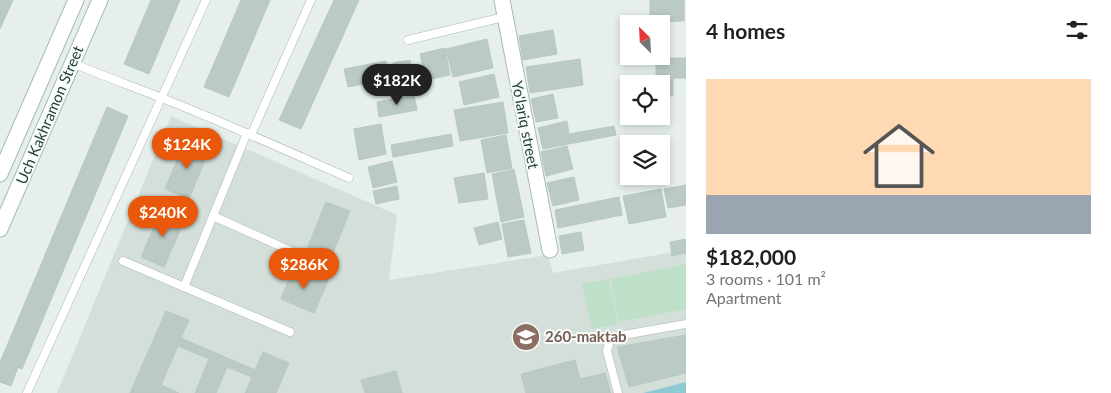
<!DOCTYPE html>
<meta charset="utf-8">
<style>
:root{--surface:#fff;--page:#f6f6f6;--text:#202124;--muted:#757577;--line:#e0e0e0;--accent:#ea580c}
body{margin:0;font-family:Lato,sans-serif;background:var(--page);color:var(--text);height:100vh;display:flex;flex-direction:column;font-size:19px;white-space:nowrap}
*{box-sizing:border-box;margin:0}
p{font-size:16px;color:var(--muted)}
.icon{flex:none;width:28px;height:28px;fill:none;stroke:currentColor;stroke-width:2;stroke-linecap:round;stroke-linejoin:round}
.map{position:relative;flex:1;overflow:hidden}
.details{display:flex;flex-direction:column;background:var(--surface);width:425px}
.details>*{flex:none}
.needle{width:32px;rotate:336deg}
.buttons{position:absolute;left:620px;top:15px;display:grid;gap:10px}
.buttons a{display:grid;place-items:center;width:50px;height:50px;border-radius:0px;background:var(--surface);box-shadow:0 2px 8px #0003;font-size:25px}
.price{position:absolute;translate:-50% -42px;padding:0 11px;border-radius:18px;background:var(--accent);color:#fff;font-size:16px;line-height:32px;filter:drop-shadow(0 1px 2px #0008)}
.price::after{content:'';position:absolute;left:50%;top:30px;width:15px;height:11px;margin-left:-8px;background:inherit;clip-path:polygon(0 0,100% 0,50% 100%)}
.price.selected{background:#222;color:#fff}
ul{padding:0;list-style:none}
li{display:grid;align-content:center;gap:10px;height:265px;padding:0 20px}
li+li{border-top:1px solid var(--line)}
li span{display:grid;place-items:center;height:155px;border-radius:0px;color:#555}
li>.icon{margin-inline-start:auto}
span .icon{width:90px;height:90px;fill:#fffc;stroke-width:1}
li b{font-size:21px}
h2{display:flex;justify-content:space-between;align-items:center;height:60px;padding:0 20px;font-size:21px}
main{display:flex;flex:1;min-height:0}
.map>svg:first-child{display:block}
</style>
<main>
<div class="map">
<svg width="686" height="393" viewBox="0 0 686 393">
<rect width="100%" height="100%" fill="#e6efeb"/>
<polygon fill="#d4dfda" points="171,116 397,215 389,280 548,255 553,273 686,250 686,393 57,393"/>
<g fill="#bfe0c8">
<polygon points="686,264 686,309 619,322 611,279"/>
<polygon points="609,279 618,324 592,329 582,284"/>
</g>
<polygon fill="#8ec9d4" points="686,382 686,393 643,393"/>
<g fill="#bbcac4" stroke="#b8c9c2">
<polygon points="0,0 13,0 0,29"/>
<polygon points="151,0 180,0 149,74 124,64"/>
<polygon points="241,0 270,0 229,97 204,87"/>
<polygon points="334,0 359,0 301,129 279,120"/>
<polygon points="650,0 684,0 684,21 650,22"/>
<polygon points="553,30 557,54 523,60 519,36"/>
<polygon points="487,39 493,68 453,77 446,49"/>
<polygon points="445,48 450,75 426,80 420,54"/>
<polygon points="656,58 686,58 686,78 673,78 673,96 661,96 661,84 656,84"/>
<polygon points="580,59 583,85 530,93 526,67"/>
<polygon points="410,60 414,79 397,83 393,63"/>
<polygon points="386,61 389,79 348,87 344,69"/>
<polygon points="494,74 499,97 464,105 459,82"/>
<polygon points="553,94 558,118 536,122 531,99"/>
<polygon points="414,95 417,110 379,117 377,102"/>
<polygon points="503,102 508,133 460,141 454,110"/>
<polygon points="107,107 128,116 22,369 1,360"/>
<polygon points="567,121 569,134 614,126 616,135 543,149 538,128"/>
<polygon points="381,124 386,154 359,160 354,129"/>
<polygon points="451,134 453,146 393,157 391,145"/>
<polygon points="506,135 512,168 487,173 481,140"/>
<polygon points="185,141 209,150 189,199 165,189"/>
<polygon points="567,146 573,169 546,176 541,152"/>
<polygon points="392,161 397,182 373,188 368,167"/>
<polygon points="514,169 524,217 501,222 492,174"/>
<polygon points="484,173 488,199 459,203 454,178"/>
<polygon points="574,177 579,200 553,206 547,183"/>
<polygon points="686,185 686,205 668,208 664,189"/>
<polygon points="397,186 399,199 376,204 373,191"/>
<polygon points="661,189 666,217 629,224 623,196"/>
<polygon points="619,197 622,215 558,228 555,210"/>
<polygon points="326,202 350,211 331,258 307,249"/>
<polygon points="162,209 185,219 164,267 141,257"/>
<polygon points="524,220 531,253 508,257 502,224"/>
<polygon points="498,222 502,239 479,245 474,228"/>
<polygon points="581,232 584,250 562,254 559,236"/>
<polygon points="686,239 686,253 672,256 670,242"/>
<polygon points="294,267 328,281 314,313 281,299"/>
<polygon points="166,311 189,320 181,338 255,370 263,352 289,363 276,393 245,393 252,377 227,367 216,393 195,393 209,359 178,346 161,385 179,393 130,393"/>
<polygon points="686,335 686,373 629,387 617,347"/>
<polygon points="0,360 18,367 11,386 0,382"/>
<polygon points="575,360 580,379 605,373 611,393 526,393 521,374"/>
<polygon points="396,371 402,393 365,393 361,380"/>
</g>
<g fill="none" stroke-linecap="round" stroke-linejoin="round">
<defs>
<g id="lane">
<polyline points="408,40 504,17"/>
<path d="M73 63C102 76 132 86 162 98 225 123 287 151 349 178"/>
<polyline points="251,135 311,0"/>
<polyline points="213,216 322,265"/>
<polyline points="123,261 290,332"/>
<polyline points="184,287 247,133"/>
<polyline points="27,393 206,0"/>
<path d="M618 393 607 351C608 343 611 340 618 336L686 324"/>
</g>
<polyline id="street" points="502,0 550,250"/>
<g id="secondary">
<polyline points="0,174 76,0"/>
<polyline points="0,229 100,0"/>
</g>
</defs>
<use href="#lane" stroke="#a8b8b2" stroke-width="9"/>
<use href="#street" stroke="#a8b8b2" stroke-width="17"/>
<use href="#secondary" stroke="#a4bbb3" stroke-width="17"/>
<use href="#lane" stroke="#fff" stroke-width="8"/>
<use href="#street" stroke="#fff" stroke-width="15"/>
<use href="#secondary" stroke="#fff" stroke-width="15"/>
</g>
<defs>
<symbol id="school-disc" viewBox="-11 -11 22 22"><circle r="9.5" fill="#8d6e63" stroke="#f7fbf9"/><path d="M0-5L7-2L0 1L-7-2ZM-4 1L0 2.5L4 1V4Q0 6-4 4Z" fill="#fff"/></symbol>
</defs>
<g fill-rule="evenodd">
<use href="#school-disc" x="510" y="321" width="32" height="32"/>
</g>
<g text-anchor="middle" stroke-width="4" stroke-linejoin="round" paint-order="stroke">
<g font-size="15" fill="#24423a" stroke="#f7fbf9">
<text transform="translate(50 115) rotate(-67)" y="5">Uch Kakhramon Street</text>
<text transform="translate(525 125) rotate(79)" y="5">Yo'lariq street</text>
</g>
<g font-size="15" font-weight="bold" fill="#785e54" stroke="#f7fbf9" text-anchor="start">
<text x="545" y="342">260-maktab</text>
</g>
</g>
</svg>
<div class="buttons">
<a><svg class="needle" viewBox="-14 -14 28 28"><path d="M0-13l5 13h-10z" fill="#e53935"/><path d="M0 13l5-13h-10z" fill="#757577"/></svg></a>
<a><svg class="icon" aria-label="locate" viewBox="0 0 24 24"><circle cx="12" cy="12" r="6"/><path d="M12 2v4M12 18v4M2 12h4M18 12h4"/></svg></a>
<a><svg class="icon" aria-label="layers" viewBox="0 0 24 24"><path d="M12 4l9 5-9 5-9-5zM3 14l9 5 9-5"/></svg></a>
</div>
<b class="price selected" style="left:397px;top:106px">$182K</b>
<b class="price" style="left:187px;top:170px">$124K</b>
<b class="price" style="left:163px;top:238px">$240K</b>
<b class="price" style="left:304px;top:290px">$286K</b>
</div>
<section class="details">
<h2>4 homes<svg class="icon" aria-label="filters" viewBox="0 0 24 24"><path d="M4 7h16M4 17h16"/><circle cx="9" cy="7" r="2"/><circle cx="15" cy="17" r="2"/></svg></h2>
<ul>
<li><span style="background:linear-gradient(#ffd9b3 75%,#9aa5b1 0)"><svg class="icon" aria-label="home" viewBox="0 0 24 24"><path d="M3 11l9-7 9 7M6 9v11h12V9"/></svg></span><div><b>$182,000</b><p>3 rooms · 101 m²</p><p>Apartment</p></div></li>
</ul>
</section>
</main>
